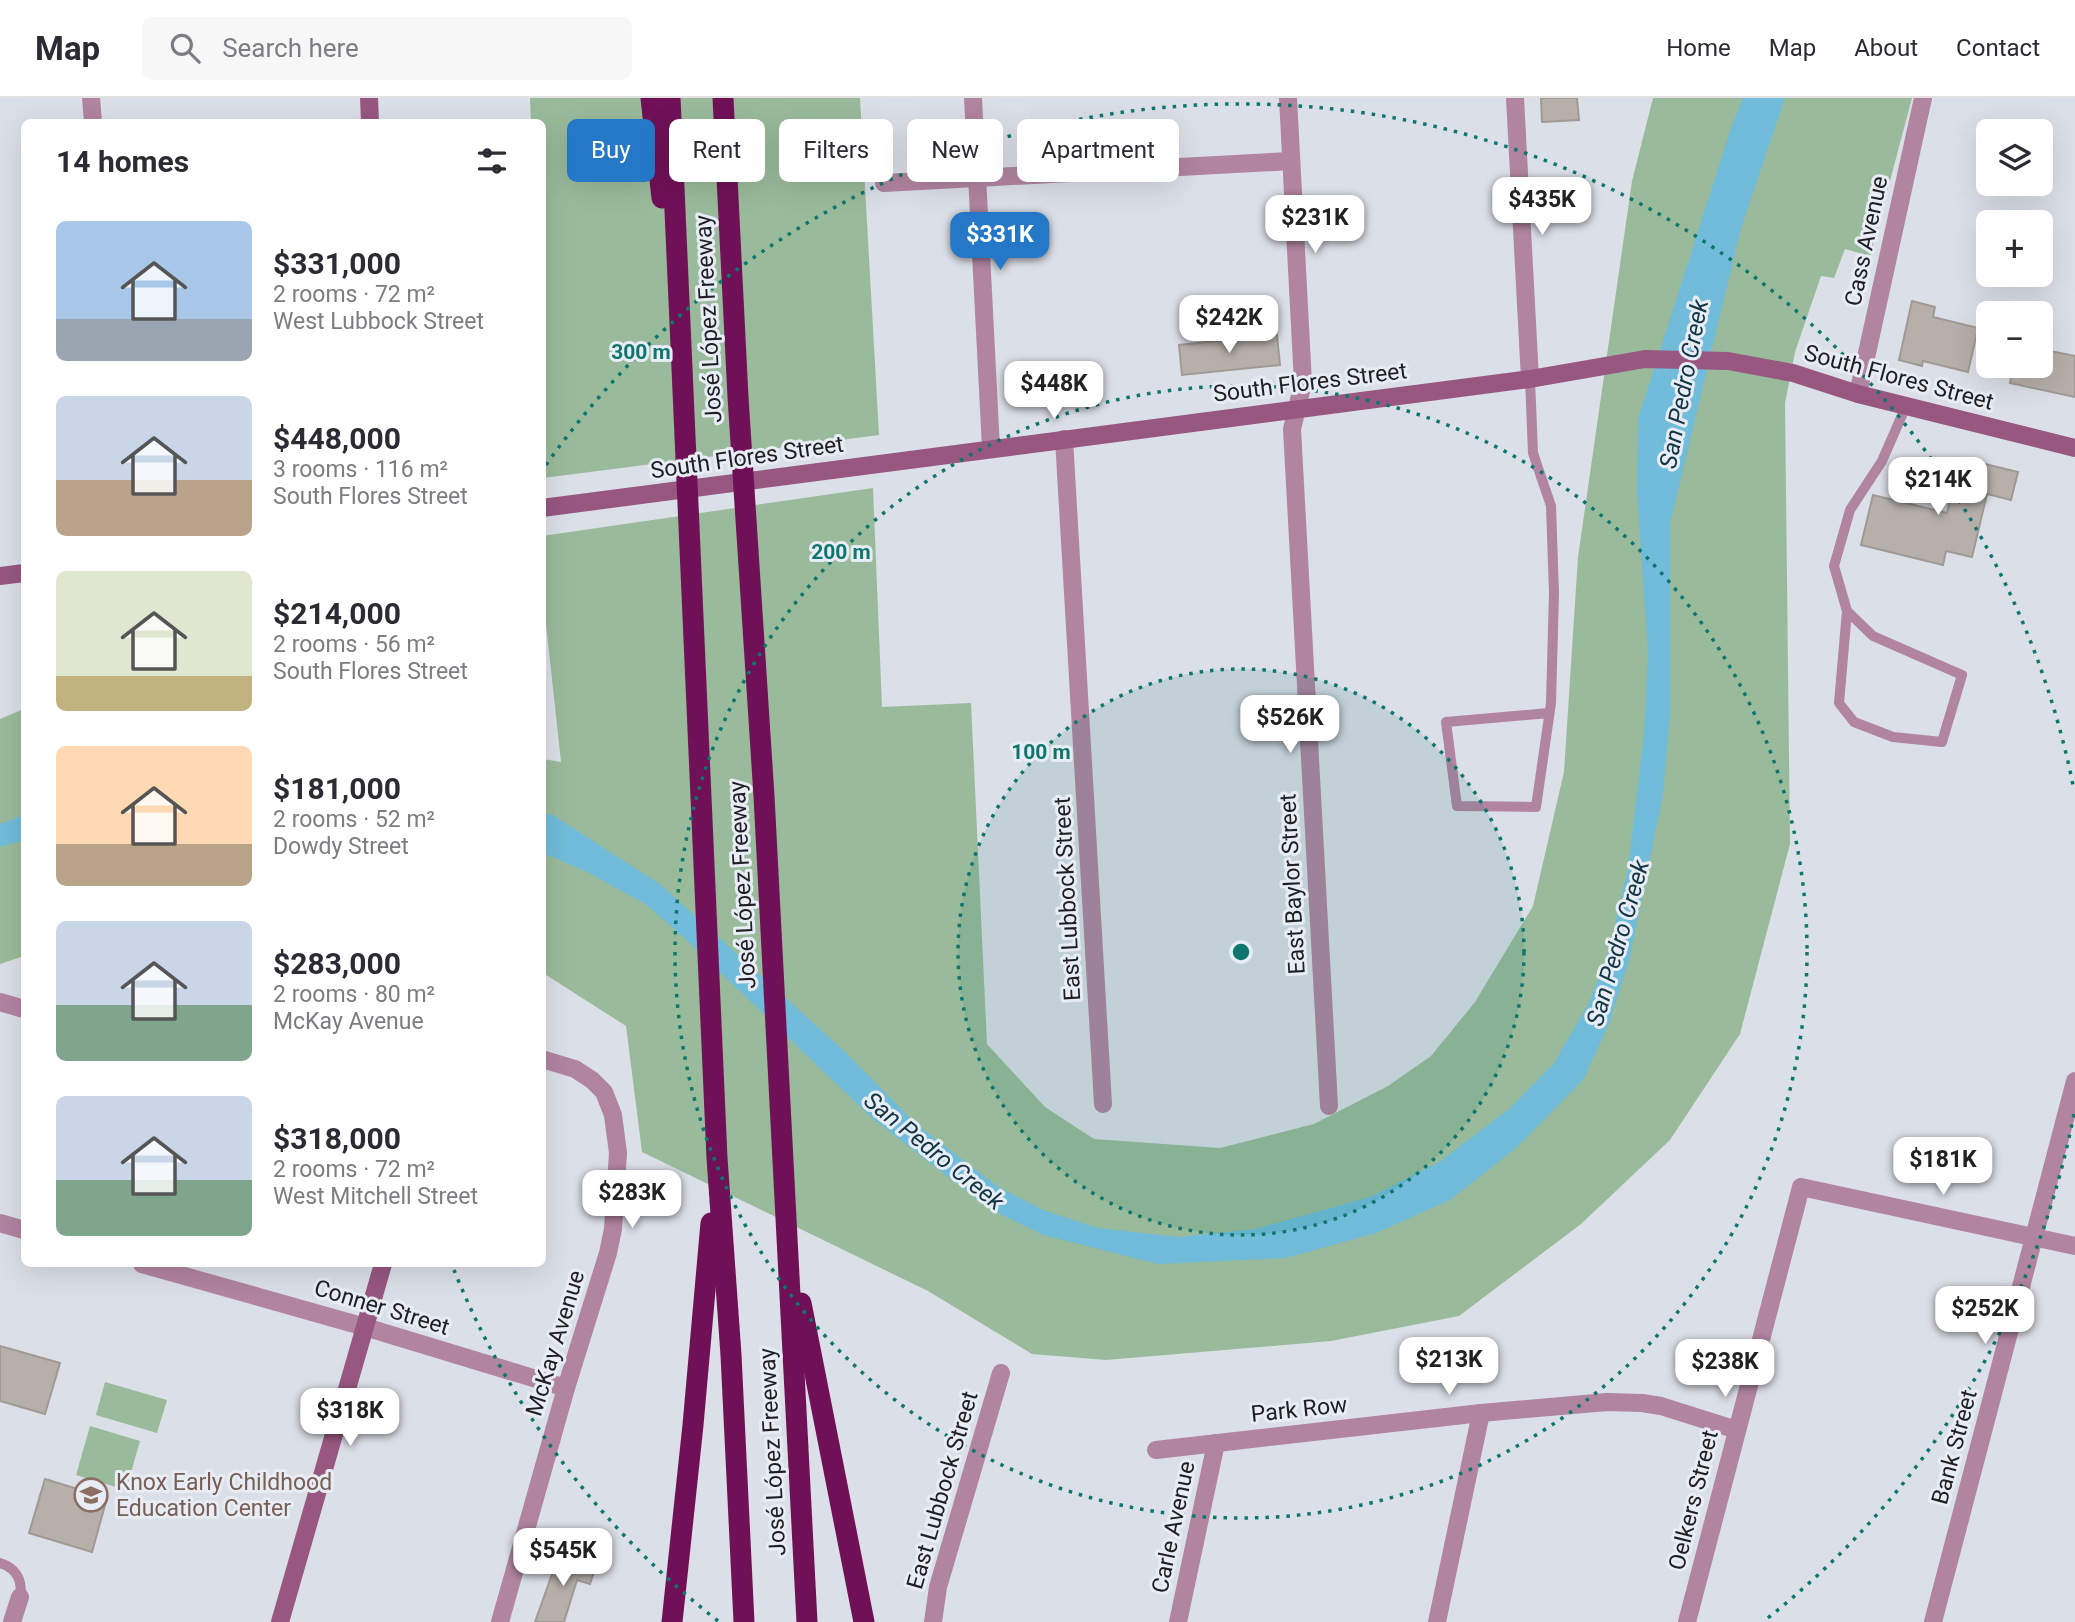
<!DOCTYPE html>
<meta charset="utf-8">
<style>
:root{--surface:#fff;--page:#f7f7f7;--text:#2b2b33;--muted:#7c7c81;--line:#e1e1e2;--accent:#2478c7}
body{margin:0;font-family:Roboto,sans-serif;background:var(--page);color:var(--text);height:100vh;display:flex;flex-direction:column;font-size:26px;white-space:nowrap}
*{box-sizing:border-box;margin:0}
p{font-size:23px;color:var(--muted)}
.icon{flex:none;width:38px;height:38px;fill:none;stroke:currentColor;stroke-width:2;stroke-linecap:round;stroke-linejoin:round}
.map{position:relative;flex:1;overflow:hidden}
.drawer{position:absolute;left:21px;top:21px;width:525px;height:1148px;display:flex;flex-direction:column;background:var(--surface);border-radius:10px;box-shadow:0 7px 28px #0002}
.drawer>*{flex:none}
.hud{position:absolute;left:567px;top:21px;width:665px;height:63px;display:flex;gap:14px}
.controls{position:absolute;left:1976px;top:21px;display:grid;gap:14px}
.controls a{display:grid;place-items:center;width:77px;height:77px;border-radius:10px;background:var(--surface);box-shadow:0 7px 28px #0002;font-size:35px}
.price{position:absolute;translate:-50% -60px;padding:0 16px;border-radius:14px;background:#fff;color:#222;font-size:23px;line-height:46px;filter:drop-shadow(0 2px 4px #0008)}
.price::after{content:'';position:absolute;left:50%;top:42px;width:21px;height:16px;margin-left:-10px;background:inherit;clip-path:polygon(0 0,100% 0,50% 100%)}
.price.active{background:var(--accent);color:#fff}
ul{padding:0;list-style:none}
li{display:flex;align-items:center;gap:21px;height:175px;padding:0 35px}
li span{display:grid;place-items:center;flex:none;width:196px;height:140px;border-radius:10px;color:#555}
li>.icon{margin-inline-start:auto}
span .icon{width:84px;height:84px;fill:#fffc;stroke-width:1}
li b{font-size:30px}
h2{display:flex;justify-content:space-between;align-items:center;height:84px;padding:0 35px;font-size:30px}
.tag{padding:0 24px;border-radius:10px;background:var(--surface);box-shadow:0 7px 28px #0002;font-size:24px;line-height:63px}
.tag.active{background:var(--accent);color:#fff}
header{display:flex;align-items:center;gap:42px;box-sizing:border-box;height:98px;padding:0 35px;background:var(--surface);border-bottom:2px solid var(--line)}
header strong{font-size:33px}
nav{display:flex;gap:38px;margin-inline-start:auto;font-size:24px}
.search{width:490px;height:63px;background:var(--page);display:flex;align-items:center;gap:18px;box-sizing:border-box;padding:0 24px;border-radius:10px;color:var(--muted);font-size:26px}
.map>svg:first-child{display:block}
</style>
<header>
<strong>Map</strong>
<div class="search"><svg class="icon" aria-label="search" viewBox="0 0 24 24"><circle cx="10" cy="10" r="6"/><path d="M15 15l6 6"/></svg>Search here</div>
<nav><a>Home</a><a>Map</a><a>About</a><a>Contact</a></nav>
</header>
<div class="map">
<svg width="2075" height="1524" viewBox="0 0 2075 1524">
<rect width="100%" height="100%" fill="#dbdfe7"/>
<g fill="#9abb9b">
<polygon points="530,0 860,0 879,337 543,380 542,24 531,24"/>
<polygon points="1653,0 1912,0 1870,158 1845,151 1834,180 1821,178 1795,254 1785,305 1790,746 1740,936 1670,1042 1581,1126 1459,1218 1331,1243 1106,1262 1032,1256 928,1193 642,1054 626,928 543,875 543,661 561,664 543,498 542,438 873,390 882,609 971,605 987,946 1045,1009 1094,1041 1220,1050 1314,1026 1388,988 1431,958 1475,904 1533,808 1564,674 1578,459 1632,83"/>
<polygon points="24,611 24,858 0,866 0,621"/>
<polygon points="105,1284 167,1302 157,1335 96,1317"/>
<polygon points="90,1328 140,1343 126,1392 76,1377"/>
</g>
<g fill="#70bcda">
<polygon points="1743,0 1785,0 1741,130 1670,426 1670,616 1663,696 1630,859 1609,926 1583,982 1516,1050 1450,1102 1376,1135 1286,1160 1158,1166 1043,1137 988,1110 872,1020 680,836 644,805 585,773 543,755 543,715 553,717 661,787 843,952 916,1026 997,1088 1043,1112 1098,1130 1178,1139 1255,1131 1370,1099 1439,1064 1509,1011 1554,965 1589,905 1610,849 1628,770 1644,636 1648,555 1637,394 1638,321 1731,30"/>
<polygon points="24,717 24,742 0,749 0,726"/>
</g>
<g fill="#b7afa9" stroke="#a19994" stroke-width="2">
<polygon points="1541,0 1577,0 1579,22 1542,24"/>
<polygon points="1912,203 1935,209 1933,219 1978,230 1968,274 1923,263 1922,268 1899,262"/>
<polygon points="1277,237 1280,267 1182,277 1179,247"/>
<polygon points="2040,251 2075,258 2075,299 2010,285 2013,268 2040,268"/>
<polygon points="1960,360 2018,374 2011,402 1987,396 1972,459 1946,453 1943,467 1861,447 1873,397 1947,415"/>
<polygon points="0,1248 60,1265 45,1316 0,1303"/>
<polygon points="45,1381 107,1400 92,1454 29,1435"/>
<polygon points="560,1454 596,1468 590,1486 577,1482 564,1524 535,1524"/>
</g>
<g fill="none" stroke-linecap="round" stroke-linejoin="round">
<g stroke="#b184a0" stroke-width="10">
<polyline points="1530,281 1533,355 1551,408 1554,495 1551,605 1536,709 1457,708 1446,624 1549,615"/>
<polyline points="1847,513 1839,605 1854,624 1893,639 1942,644 1962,577 1873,538 1847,513 1834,468 1850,412 1882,363 1906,308"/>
<path d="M0 1465C16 1470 23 1482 20 1499"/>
</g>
<g stroke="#b184a0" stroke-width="18">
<polyline points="91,0 93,24"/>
<polyline points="973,0 991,350"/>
<polyline points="1288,0 1303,285 1292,331 1329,1008"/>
<polyline points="1515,0 1530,281"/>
<polyline points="884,85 1291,63"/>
<polyline points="1858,296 1923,0"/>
<polyline points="1064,341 1103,1006"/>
<polyline points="0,904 24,911"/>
<polyline points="0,1125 24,1132"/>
<polyline points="142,1166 365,1229 566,1290"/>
<polyline points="1156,1352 1481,1315 1607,1304 1642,1305 1661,1308 1737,1332"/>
<polyline points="12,1524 20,1499"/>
<polyline points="500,1524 566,1290 608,1155 613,1131 618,1055 613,1017 604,994 592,982 575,971 542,961"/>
<polyline points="933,1524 938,1489 1001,1275"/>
<polyline points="1178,1524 1216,1345"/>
<polyline points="1437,1524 1481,1315"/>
<polyline points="1687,1524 1801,1089 2075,1148"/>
<polyline points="1933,1524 2075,983"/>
</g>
<g stroke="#975781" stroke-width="18">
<polyline points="369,0 370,24"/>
<polyline points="542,410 1530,281 1645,261 1728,263 1793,275 1858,296 2075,350"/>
<polyline points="0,478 24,475"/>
<polyline points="280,1524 383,1166"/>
</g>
<g stroke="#701157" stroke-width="21">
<polyline points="651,0 662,100"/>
<polyline points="670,0 717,1060 731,1257 744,1524"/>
<polyline points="723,0 738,299 764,698 807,1524"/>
<polyline points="801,1205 864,1524"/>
<polyline points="672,1524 693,1327 711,1125"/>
</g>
</g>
<circle cx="1241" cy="854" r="283" fill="#0f766e" fill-opacity=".12"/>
<g fill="none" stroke="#0f766e" stroke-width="3.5" stroke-dasharray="3.5 7">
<circle cx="1241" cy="854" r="283"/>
<circle cx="1241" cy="854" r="566"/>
<path d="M2074 1016A849 849 0 0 1 1764 1523M718 1523A849 849 0 0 1 454 1172M546 367A849 849 0 0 1 2074 692"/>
</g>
<defs>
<symbol id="school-ring" viewBox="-11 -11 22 22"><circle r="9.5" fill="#e8ecf4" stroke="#8d6e63" stroke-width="1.5"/><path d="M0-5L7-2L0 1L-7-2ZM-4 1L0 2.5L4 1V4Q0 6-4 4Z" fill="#8d6e63"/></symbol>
</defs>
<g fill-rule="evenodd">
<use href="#school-ring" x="72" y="1378" width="38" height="38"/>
</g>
<g text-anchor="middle" stroke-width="6" stroke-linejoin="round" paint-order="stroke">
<g font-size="23" fill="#1d1f22" stroke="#e8ecf4">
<text transform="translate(1866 143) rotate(-78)" y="8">Cass Avenue</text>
<text transform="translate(708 221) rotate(-93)" y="8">José López Freeway</text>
<text transform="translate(1899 279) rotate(15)" y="8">South Flores Street</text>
<text transform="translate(1310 284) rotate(-7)" y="8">South Flores Street</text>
<text transform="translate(747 359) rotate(-8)" y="8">South Flores Street</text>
<text transform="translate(1292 786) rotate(-93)" y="8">East Baylor Street</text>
<text transform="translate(742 787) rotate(-93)" y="8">José López Freeway</text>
<text transform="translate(1067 801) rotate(-93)" y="8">East Lubbock Street</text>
<text transform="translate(382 1209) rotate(17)" y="8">Conner Street</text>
<text transform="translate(555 1245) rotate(-73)" y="8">McKay Avenue</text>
<text transform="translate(1299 1311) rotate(-6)" y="8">Park Row</text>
<text transform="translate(1954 1349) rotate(-75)" y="8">Bank Street</text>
<text transform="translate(772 1354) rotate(-93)" y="8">José López Freeway</text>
<text transform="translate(942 1392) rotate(-74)" y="8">East Lubbock Street</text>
<text transform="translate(1693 1402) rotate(-76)" y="8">Oelkers Street</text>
<text transform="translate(1173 1429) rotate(-78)" y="8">Carle Avenue</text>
</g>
<g font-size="23" fill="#785e54" stroke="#e8ecf4" text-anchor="start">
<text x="116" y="1392">Knox Early Childhood<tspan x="116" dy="26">Education Center</tspan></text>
</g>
<g font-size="24" font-style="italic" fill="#113542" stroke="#e8ecf4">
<text transform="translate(1684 286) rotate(-79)" y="8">San Pedro Creek</text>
<text transform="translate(1618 845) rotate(-74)" y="8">San Pedro Creek</text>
<text transform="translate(934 1053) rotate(39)" y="8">San Pedro Creek</text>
</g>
</g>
<circle cx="1241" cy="854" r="10" fill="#0f766e" stroke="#e8ecf4" stroke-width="3.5"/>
<g font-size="21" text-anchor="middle" font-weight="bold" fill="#0f766e" stroke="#e8ecf4" stroke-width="6" stroke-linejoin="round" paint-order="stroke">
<text x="641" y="261">300 m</text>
<text x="841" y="461">200 m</text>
<text x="1041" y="661">100 m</text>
</g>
</svg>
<div class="controls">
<a><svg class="icon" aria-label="layers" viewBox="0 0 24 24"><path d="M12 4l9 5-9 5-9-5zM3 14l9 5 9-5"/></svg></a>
<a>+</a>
<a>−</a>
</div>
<b class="price" style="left:1542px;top:139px">$435K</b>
<b class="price" style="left:1315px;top:157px">$231K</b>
<b class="price active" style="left:1000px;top:174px">$331K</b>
<b class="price" style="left:1229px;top:257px">$242K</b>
<b class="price" style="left:1054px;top:323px">$448K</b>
<b class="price" style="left:1938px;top:419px">$214K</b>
<b class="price" style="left:1290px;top:657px">$526K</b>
<b class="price" style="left:1943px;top:1099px">$181K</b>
<b class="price" style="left:632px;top:1132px">$283K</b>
<b class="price" style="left:1985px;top:1248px">$252K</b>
<b class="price" style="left:1449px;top:1299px">$213K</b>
<b class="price" style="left:1725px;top:1301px">$238K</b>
<b class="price" style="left:350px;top:1350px">$318K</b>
<b class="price" style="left:563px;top:1490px">$545K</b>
<div class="hud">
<a class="tag active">Buy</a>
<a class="tag">Rent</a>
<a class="tag">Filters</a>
<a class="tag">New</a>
<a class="tag">Apartment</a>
</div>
<section class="drawer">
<h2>14 homes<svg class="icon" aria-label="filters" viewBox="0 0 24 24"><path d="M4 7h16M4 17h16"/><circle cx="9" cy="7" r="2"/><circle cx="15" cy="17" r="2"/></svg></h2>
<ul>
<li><span style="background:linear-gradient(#a9c7e8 70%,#9aa5b1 0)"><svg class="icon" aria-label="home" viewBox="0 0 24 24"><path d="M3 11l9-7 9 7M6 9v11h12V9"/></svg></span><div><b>$331,000</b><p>2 rooms · 72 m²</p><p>West Lubbock Street</p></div></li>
<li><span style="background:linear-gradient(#c9d6e8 60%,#b9a48a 0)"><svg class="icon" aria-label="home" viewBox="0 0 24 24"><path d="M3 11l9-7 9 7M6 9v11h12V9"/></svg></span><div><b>$448,000</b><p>3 rooms · 116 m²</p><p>South Flores Street</p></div></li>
<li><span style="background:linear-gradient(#dfe7d0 75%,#c2b280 0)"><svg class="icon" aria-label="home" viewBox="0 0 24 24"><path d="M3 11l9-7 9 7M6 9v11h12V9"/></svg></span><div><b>$214,000</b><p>2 rooms · 56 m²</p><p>South Flores Street</p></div></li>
<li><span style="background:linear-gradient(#ffd9b3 70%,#b9a48a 0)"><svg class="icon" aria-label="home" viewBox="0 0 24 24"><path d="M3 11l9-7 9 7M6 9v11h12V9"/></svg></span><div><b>$181,000</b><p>2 rooms · 52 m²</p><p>Dowdy Street</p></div></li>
<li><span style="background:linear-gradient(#c9d6e8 60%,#7fa58c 0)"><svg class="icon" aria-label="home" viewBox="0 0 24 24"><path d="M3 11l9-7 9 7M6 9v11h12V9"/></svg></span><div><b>$283,000</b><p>2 rooms · 80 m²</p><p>McKay Avenue</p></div></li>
<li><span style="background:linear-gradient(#c9d6e8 60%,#7fa58c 0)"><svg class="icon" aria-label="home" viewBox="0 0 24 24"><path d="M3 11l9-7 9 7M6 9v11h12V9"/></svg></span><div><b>$318,000</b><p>2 rooms · 72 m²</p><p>West Mitchell Street</p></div></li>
</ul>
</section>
</div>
